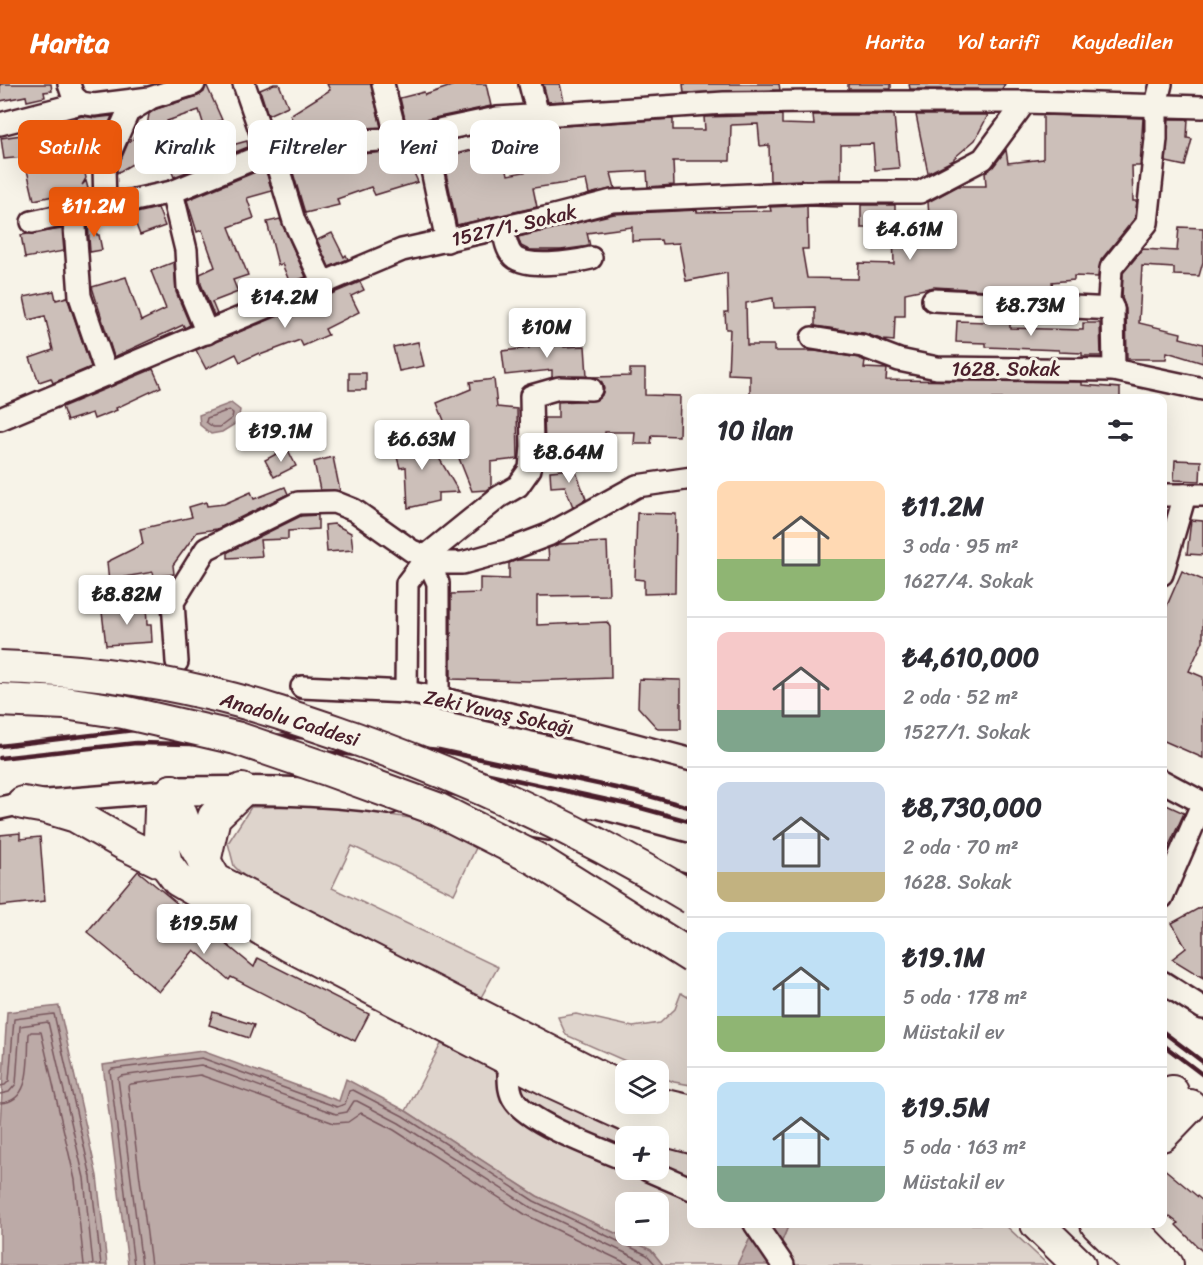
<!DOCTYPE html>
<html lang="tr">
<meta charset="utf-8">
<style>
:root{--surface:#fff;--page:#f7f7f7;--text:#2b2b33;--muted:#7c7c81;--line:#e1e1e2;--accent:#ea580c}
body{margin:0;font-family:Sriracha,sans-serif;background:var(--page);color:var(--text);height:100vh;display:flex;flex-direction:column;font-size:22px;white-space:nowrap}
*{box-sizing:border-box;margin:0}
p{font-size:20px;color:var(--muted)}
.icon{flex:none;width:33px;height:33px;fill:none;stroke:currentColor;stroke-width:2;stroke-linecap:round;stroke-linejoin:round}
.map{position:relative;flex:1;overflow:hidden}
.side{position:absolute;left:687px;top:310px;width:480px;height:834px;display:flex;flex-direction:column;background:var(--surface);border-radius:12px;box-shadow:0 6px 24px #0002}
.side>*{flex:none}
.guide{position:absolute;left:18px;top:36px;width:570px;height:54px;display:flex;gap:12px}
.tools{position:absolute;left:615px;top:976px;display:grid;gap:12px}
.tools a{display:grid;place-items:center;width:54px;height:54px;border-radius:12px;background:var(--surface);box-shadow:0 6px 24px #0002;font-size:30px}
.price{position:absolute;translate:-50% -51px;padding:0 14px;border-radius:6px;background:#fff;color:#222;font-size:20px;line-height:39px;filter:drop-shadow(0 2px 3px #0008)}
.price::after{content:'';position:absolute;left:50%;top:36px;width:18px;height:14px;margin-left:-9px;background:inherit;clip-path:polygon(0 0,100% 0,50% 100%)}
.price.selected{background:var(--accent);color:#fff}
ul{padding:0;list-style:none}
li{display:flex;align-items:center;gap:18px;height:150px;padding:0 30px}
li+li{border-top:2px solid var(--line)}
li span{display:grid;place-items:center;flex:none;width:168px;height:120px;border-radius:12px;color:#555}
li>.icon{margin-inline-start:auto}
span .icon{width:72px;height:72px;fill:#fffc;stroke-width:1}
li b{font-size:26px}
h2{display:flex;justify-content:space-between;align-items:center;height:72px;padding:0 30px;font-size:26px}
.pill{padding:0 21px;border-radius:12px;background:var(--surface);box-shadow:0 6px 24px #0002;font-size:21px;line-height:54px}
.pill.selected{background:var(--accent);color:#fff}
header{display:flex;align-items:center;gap:36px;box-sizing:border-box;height:84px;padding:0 30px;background:var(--accent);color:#fff}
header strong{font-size:28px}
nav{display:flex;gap:33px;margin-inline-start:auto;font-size:21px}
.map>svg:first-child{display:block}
</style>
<header>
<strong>Harita</strong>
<nav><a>Harita</a><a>Yol tarifi</a><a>Kaydedilen</a></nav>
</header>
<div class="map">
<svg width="1203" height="1181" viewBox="0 0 1203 1181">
<rect width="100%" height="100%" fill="#f7f3e8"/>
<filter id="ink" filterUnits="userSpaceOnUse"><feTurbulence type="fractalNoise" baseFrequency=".0167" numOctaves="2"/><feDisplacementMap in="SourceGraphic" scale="12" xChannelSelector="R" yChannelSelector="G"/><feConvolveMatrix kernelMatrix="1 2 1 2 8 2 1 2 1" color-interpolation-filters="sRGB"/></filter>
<g filter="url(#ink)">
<g fill="#ded4cc" stroke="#947a7c" stroke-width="1.5" fill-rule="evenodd">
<polygon points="329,722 485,745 454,810 352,762 332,804 498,883 480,915 253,801 234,782 228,759 251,723"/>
<polygon points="681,909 691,915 691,1001 674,998 659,992 658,987 648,987 566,951 558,933 576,930 633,943 660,939 675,925"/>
<path d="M441 960 651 1053H626V1086H658L659 1056 691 1065 692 1140H757L737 1181H663L651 1166 537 1112 406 1027ZM626 1119H658V1152H626Z"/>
<polygon points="789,1140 1004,1140 1048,1181 772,1181"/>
</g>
<g fill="#bcaaa7" stroke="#8e7275" stroke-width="1.5">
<polygon points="231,319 240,326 238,338 222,348 211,350 200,341 199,331"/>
<polygon points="59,922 97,1092 107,1181 0,1181 0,1040 7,928"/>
<polygon points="202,967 339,1017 346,995 406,1027 537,1112 651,1166 663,1181 128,1181 103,981"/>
<polygon points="757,1140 789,1140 772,1181 737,1181"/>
</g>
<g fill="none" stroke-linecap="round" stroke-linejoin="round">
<g stroke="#78575d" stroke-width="1.5">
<polygon points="229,326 233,329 232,334 220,343 213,343 206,338 207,334"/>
<polyline points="0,1002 5,1001 9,997 14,935 54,930 91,1093 101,1181"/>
<polyline points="0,1010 9,1008 16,1000 20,942 48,938 84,1094 93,1181"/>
<path d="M0 1019C33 1018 27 974 29 950L31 948H41L75 1096 84 1181"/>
<polyline points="134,1181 110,987 112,985 202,974 337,1023 345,1020 349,1007 353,1006 403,1032 534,1117 647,1171 656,1181"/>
<polyline points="142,1181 118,994 121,992 201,981 336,1030 347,1028 354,1017 357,1017 399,1039 530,1123 642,1177 646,1181"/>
<polyline points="151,1181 128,1002 131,1000 200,991 334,1039 348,1038 361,1029 394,1046 526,1131 630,1181"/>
</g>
</g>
<g fill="#ccbfb9" stroke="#4a1f2b" stroke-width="1.5">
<polygon points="0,0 51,0 52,7 44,8 45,13 27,17 26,12 0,17"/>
<polygon points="206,0 222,36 204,42 199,26 167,37 180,65 217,52 221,64 247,57 248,63 174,93 163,67 139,76 117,89 117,85 128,59 147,42 149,30 156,25 198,12 204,8"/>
<polygon points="274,0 279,0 288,22 268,31 260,6"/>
<polygon points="327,0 371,0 381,43 352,45 348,36 330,46 325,47 319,36 298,47 290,31 330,6"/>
<polygon points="457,0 486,0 491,22 406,40 400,14 424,8 425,11"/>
<polygon points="543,0 560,0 564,17 548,18"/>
<polygon points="683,0 779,0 780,6 684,9"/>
<rect x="848" y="0" width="43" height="5"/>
<polygon points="909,0 1005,0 1002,5 910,5"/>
<polygon points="782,31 782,40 814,41 813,31 894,31 899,84 875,86 873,60 841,61 841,95 770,97 769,61 760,62 758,40 731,41 730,77 673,77 674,101 648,103 647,87 611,89 615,104 589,110 586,96 533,104 537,123 457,141 444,80 444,73 480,64 479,55 500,51 508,91 535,86 533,44 673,35 673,46 705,46 704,33"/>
<polygon points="916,31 988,31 975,56 954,74 954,76 928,89"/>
<polygon points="1043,31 1143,34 1140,82 1132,82 1133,117 1137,117 1135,134 1101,176 1098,193 1074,192 1074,196 1052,198 1053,205 1021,208 934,203 905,209 905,232 895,232 894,257 883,256 864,249 815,242 815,223 774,224 773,214 746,219 747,261 774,261 774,267 815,267 859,274 865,277 864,284 887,285 886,296 1082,298 1082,301 1120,304 1120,315 750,315 750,291 728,290 730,245 726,245 725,228 728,228 727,189 686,197 679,159 662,160 661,156 632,157 632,143 587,149 590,162 561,166 529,166 521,162 518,153 614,130 697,126 697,128 771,127 770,123 814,121 842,121 842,123 807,122 808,165 802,165 807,194 858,195 859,179 894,180 893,148 930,147 928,118 958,102 986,102 985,88 993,83 1006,66 1008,79 1043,75"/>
<polygon points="82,32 95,34 112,32 96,69 85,72 75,34"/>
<polygon points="1169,35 1188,35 1187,54 1192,55 1185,82 1166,78"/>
<polygon points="42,48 47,87 83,80 86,94 82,101 86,97 90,112 65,118 63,110 34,116 24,73 4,75 1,54"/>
<polygon points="385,68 392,87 410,80 418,98 375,111 371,103 337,115 339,121 305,129 291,82 322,74 324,80 348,71"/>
<polygon points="265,84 272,107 247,114 254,134 229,143 248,191 233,196 238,208 212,218 217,230 214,231 201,200 200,190 215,183 202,146 197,148 187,116"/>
<rect x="861" y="121" width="34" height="23"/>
<polygon points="158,124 165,142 140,151 132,130"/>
<polygon points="280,135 306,193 290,199 282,180 278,181 267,138"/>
<polygon points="95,137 97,151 99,151 102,166 90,168 88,139"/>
<polygon points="1179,143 1203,144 1203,178 1199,192 1174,191 1174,184 1142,182 1139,239 1181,249 1180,254 1203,260 1203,279 1167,268 1166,275 1127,275 1126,225 1122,214 1123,189 1143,165 1177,167"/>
<polygon points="62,145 64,167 25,174 21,151"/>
<polygon points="332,149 344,173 346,171 348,175 329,183 317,156"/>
<polygon points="174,178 176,208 190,241 185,244 183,241 114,273 92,203 126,193 141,237 166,225 151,187"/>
<polygon points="360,198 364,206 351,212 359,228 325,245 328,251 303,262 300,256 260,271 259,269 240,278 236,270 206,285 196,266"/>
<polygon points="54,207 56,216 67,213 91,283 53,299 51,294 39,298 30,274 53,266 45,232 29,236 24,213"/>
<polygon points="987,231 1010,233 1010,244 1083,246 1083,239 1100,239 1101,272 1082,272 1082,269 1059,268 1059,266 986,263 986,259 956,258 957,237 987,238"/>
<polygon points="529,256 563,256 564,263 585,262 587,292 552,293 552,286 505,291 502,267 529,264"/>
<polygon points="418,258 424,282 399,287 393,263"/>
<polygon points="153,285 161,303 116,324 117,326 94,335 92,329 67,337 62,323"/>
<polygon points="630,285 645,285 645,311 680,312 679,352 652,351 651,360 634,360 635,348 605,348 604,357 598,356 598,360 545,360 544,334 558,334 558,318 596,316 602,311 604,305 602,298 595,293 630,292"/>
<rect x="349" y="289" width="17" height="17"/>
<polygon points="494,295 497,323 517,325 518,375 491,378 491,403 487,406 472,407 437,319 471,305 470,298"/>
<polygon points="417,348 421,363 432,362 459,408 438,409 438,417 408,424 406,383 400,384 392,355"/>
<polygon points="287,364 296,382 274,393 265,376"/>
<polygon points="333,373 340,407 320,406 314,378"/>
<polygon points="1175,376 1201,377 1200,397 1174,396"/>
<polygon points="575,385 586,415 573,423 565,402 551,403 550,387"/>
<polygon points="285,403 288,410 217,445 197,448 173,481 174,490 154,493 153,488 124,493 125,498 109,499 107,478 143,460 140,445 192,433 189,423 206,418 207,422 224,420 251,408 254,415"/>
<polygon points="637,429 676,430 675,509 644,510 644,496 635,495"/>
<polygon points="318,431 318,445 288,447 288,455 260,456 262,472 228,474 228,468 301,432"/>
<polygon points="1191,436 1203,437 1203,471 1187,470"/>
<polygon points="334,440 351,449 353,466 327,468 325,441"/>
<polygon points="607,458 609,511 537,512 537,541 607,538 610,543 611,594 530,597 451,595 451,510 480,509 480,494 509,495 509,479 517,476 549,476 548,464 559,460"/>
<polygon points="1182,487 1203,496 1203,557 1189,587 1203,593 1203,674 1162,656 1162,533"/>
<polygon points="146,519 147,541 151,541 152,558 106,561 102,528"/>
<polygon points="639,595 681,596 681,645 658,645 638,623"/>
<polygon points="1162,719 1184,729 1162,777"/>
<polygon points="20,749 20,755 40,753 45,817 0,822 0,751"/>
<polygon points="138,787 254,883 258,874 369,930 355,957 231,893 229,896 194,866 159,908 87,848"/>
<polygon points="1203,822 1203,894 1172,875 1186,864 1172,839"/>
<polygon points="213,928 254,941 249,954 209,941"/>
<polygon points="1162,1083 1203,1117 1203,1168 1176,1141 1178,1139 1162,1127"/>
</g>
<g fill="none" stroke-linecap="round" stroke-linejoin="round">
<defs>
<g id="minor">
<polyline points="69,0 73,12 81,19 94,21 150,14 194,0"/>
<polyline points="244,0 268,69 276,77 294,137 323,199"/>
<polyline points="383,0 397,55"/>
<polyline points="530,0 538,31"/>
<polyline points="0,40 81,19"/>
<polyline points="443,45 432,62 431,81 447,157"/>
<polyline points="172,108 186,166 188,203 207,249"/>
<polyline points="105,122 104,82 128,28 149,15"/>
<polyline points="74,129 80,212 107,291"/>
<polyline points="32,138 172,108 268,69 331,59 397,55 497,34 724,19 810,18 1025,18 1203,23"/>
<path d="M503 144C505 153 506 164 512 171 523 186 575 178 591 174"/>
<polyline points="933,216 1113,225"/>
<polyline points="812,254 862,262 899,276 937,284 1114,286 1203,305"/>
<polyline points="1114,286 1113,225 1109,216 1111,184 1147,139 1156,55 1156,21 1161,0"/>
<polyline points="0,335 402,166 550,133 612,117 814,108 920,108 983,75 1025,18"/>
<polyline points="1162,411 1203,411"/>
<polyline points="1162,490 1185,411"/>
<polyline points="177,578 173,518 206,465 298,419 334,418 354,426 412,467 444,479 462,479 506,467 548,451 637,402 692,394"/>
<polyline points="302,603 406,608 438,614 572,644 692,676"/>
<polyline points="406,608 407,499 426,474"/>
<polyline points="438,614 438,499 426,472 499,413 518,402 530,385 532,363 531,312 559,304 591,305"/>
<polyline points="1162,697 1203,719"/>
<polyline points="0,724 23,719 172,707"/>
<polyline points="1162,813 1203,718"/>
<polyline points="1162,898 1203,924"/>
<path d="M509 990C509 999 509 1009 515 1017 531 1040 598 1064 626 1076"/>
<polyline points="648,1086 692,1105"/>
<polyline points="755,1140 783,1181"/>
</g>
<g id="major">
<path d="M172 707C244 706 317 705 389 716"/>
<polyline points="448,725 549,742"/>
<polyline points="593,749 692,775"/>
</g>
<g id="highway">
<polyline points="172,707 187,747 215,796 626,1007"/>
<polyline points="23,719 46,723 76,732 125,760 166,780 178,796 289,861 553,998 647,1041 692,1053"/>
<polyline points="204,778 214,733 242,706"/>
<polyline points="166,780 160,753 161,726 172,707"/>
<polyline points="1162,1019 1172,1008"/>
<polyline points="658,1020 692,1028"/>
<polyline points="1162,1051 1190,1022"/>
<polyline points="1037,1140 1079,1181"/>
<polyline points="1097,1140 1139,1181"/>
<polyline points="1130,1143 1167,1181"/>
</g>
</defs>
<use href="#minor" stroke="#4a1f2b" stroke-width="26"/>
<use href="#major" stroke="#4a1f2b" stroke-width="32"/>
<use href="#highway" stroke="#4a1f2b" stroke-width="36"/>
<use href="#minor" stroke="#f7f3e8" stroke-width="21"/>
<use href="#major" stroke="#f7f3e8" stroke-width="27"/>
<use href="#highway" stroke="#f7f3e8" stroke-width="32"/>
<g stroke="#4a1f2b" stroke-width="4.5">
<polyline points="0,662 134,646 247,649 349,657 439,666 635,708 692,724"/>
<polyline points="0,674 136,659 245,661 346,670 439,679 630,721 692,738"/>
<polyline points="1162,947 1203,978"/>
<polyline points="1162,960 1203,991"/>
</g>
<defs>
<g id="highway-bridge">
<path d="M0 583C69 585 140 593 207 609 256 620 304 637 351 653 470 695 584 748 692 814"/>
<polyline points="0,616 65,619 123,628 236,654 327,685 437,725 536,775 692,873"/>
</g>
</defs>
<use href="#highway-bridge" stroke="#4a1f2b" stroke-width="36" stroke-linecap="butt"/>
<use href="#highway-bridge" stroke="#f7f3e8" stroke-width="32"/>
</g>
</g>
<g text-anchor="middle" stroke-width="6" stroke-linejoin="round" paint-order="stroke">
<g font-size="20" fill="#4a1f2b" stroke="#f7f3e8">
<text transform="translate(514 141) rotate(-13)" y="7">1527/1. Sokak</text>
<text x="1006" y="292">1628. Sokak</text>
<text transform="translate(499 628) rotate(12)" y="7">Zeki Yavaş Sokağı</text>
<text transform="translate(290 635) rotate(17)" y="7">Anadolu Caddesi</text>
</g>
</g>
</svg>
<div class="tools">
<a><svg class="icon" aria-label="layers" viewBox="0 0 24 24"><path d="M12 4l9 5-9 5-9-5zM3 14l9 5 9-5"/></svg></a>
<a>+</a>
<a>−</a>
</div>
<b class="price selected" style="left:94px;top:154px">₺11.2M</b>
<b class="price" style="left:910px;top:177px">₺4.61M</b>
<b class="price" style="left:285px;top:245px">₺14.2M</b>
<b class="price" style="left:1031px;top:253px">₺8.73M</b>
<b class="price" style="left:547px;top:275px">₺10M</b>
<b class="price" style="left:281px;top:379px">₺19.1M</b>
<b class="price" style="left:422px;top:387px">₺6.63M</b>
<b class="price" style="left:569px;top:400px">₺8.64M</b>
<b class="price" style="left:127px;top:542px">₺8.82M</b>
<b class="price" style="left:204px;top:871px">₺19.5M</b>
<div class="guide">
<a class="pill selected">Satılık</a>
<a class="pill">Kiralık</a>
<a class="pill">Filtreler</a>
<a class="pill">Yeni</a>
<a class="pill">Daire</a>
</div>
<section class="side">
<h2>10 ilan<svg class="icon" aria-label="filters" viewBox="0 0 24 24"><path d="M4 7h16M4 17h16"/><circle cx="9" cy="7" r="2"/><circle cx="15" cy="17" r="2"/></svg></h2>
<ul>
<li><span style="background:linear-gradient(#ffd9b3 65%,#8fb573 0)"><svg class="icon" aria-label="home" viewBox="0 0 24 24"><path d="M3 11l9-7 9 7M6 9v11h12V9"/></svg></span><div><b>₺11.2M</b><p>3 oda · 95 m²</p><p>1627/4. Sokak</p></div></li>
<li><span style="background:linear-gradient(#f6c9c9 65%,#7fa58c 0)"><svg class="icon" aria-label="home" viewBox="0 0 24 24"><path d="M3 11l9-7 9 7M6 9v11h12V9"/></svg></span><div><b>₺4,610,000</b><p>2 oda · 52 m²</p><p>1527/1. Sokak</p></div></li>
<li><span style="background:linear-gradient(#c9d6e8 75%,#c2b280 0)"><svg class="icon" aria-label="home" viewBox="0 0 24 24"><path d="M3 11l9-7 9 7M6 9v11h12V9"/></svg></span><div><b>₺8,730,000</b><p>2 oda · 70 m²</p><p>1628. Sokak</p></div></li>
<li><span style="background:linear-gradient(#bfe0f5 70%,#8fb573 0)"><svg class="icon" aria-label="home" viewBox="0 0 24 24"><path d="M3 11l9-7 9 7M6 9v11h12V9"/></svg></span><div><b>₺19.1M</b><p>5 oda · 178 m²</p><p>Müstakil ev</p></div></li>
<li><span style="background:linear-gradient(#bfe0f5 70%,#7fa58c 0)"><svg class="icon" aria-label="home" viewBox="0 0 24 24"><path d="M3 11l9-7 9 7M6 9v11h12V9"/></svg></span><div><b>₺19.5M</b><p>5 oda · 163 m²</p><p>Müstakil ev</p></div></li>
</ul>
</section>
</div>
